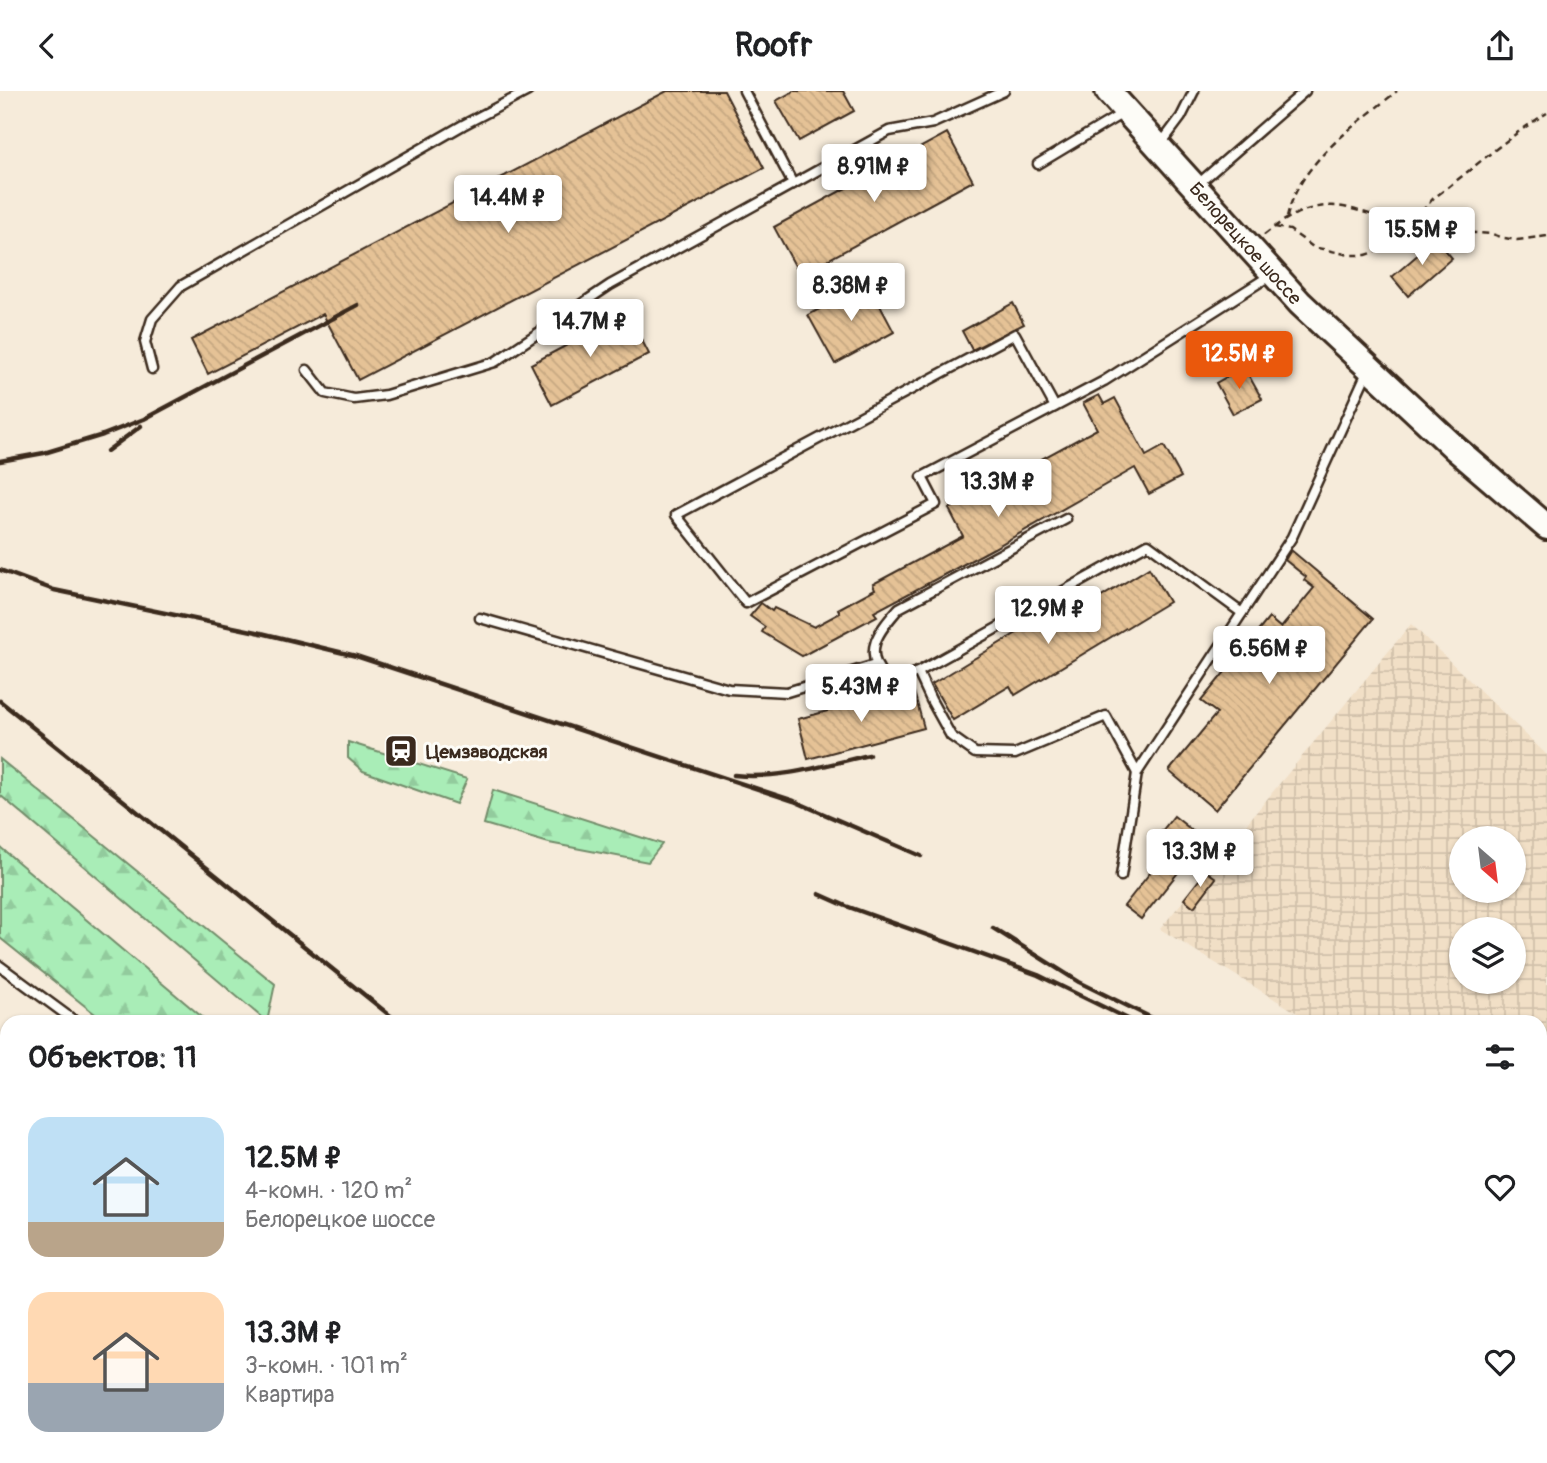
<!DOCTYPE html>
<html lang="ru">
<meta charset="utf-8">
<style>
:root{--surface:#fff;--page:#f6f6f6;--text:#202124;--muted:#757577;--accent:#ea580c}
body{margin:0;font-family:Pangolin,sans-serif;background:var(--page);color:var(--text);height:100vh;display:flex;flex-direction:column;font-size:26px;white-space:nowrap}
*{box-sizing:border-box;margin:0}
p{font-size:23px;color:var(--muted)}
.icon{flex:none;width:38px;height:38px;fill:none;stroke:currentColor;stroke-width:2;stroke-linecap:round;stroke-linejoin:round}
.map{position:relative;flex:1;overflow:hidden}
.sheet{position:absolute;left:0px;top:924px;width:1547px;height:448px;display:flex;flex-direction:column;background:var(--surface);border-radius:21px 21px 0 0;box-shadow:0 2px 5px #0004}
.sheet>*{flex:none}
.needle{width:46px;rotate:152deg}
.buttons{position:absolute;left:1449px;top:735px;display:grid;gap:14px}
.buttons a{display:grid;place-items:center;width:77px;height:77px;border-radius:50%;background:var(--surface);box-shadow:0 2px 5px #0004;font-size:35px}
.price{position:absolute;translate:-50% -60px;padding:0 16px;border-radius:7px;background:#fff;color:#222;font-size:23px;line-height:46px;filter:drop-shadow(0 2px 4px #0008)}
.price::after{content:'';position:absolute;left:50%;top:42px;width:21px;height:16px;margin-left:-10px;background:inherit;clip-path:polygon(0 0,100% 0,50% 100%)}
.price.on{background:var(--accent);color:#fff}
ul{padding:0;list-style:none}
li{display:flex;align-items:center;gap:21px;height:175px;padding:0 28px}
li span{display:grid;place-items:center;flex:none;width:196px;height:140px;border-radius:21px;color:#555}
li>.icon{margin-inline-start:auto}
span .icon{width:84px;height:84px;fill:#fffc;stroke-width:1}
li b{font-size:30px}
h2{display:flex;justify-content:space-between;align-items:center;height:84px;padding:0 28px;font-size:30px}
header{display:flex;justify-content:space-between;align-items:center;height:91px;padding:0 28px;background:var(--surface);font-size:32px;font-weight:700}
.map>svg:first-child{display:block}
</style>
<header><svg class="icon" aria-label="back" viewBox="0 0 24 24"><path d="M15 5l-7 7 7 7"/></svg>Roofr<svg class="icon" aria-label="share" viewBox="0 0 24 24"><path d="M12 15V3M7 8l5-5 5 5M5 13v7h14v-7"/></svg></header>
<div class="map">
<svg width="1547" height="1372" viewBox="0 0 1547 1372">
<defs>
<pattern id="industrial-grid" width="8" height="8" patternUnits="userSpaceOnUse" patternTransform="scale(1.75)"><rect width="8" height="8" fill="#f1dfc6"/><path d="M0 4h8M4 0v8" fill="none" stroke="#d0c0aa"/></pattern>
<pattern id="forest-firs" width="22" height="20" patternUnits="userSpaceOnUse" patternTransform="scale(1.75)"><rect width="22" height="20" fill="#a9edb7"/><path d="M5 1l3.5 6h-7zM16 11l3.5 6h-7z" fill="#92cb9d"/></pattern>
<pattern id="wetland-marsh" width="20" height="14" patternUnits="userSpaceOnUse" patternTransform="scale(1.75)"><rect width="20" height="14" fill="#a9edb7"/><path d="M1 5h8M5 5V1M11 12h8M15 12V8" fill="none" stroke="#92cb9d"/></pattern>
<pattern id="building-back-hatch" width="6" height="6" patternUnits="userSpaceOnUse" patternTransform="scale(1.75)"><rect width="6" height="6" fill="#e5c296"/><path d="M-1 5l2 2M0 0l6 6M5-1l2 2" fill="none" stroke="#c5a781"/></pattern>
</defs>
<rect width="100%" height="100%" fill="#f6ebda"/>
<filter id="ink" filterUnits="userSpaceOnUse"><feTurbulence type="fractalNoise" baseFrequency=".0143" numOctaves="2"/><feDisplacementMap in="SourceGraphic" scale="14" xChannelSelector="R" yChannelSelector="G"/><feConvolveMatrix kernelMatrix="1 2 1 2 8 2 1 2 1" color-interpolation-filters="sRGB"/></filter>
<g filter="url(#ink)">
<path fill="url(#industrial-grid)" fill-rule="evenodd" d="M1411 533 1547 664V1228L1540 1209V931H1312L1160 838ZM1461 747H1514V800H1461ZM1461 838H1514V891H1461Z"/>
<g fill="url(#forest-firs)" stroke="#728c6a" stroke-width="2">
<polygon points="348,651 467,688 456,713 363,680 348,667"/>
<polygon points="0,668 275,893 267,931 0,704"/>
<polygon points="493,699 662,753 648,771 549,752 484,733"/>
<polygon points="0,756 208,931 105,931 0,847"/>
</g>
<polygon fill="url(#wetland-marsh)" stroke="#728c6a" stroke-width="2" points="0,1098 7,1111 7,1365 142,1365 145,1372 0,1372"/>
<g fill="url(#building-back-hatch)" stroke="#3b2a1e" stroke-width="2">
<polygon points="667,0 724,0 764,77 358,289 323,223 208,283 191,249"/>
<polygon points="794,0 843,0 854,20 799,50 776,10"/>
<polygon points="947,42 973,90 800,184 774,136"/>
<polygon points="1436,148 1452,167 1408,205 1392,186"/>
<polygon points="868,192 894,241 835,273 808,224"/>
<polygon points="1013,212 1024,233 972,259 962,240"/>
<polygon points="628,222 649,263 552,314 531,273"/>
<polygon points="1244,276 1262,308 1233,323 1216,292"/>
<polygon points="1099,304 1104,313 1115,307 1146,365 1164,355 1181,386 1149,403 1135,377 994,457 874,521 877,525 802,565 762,541 765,536 750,525 761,512 772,520 774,517 814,536 840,522 838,518 875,498 873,493 963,445 949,418 1097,338 1083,312"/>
<polygon points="1291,459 1373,528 1215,719 1169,680 1217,622 1201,610 1269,527 1281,537 1314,497 1304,489 1306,486 1285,469"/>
<polygon points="1149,477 1169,511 1015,604 1010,595 953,629 932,593 1045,525 1052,536"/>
<polygon points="913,597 924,637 808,668 798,628"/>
<polygon points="1174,725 1204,749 1141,828 1124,815 1171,755 1158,745"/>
<polygon points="1206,780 1216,787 1194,816 1184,808"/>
</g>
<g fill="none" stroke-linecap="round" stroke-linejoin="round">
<defs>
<g id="lane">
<polyline points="744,0 793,93"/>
<polyline points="1160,54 1181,26 1194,0"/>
<polyline points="1038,73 1123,22"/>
<polyline points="1197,94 1305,0"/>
<polyline points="152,278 145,251 152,228 181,195 463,34 528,0"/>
<polyline points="307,279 325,302 354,308 386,304 495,271 610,194 889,40 933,32 1004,0"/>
<polyline points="1055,316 1015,243 676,424 746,512 936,413 922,386 1104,290 1271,184"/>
<path d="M1066 428 899 517C880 539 861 560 885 586H902L918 581 931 609 951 645 975 662 1015 663 1106 625 1137 682"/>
<polyline points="480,527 729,598 787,601 875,574"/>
<polyline points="918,581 1148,453 1242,522"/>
<polyline points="1121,785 1137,682 1292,446 1368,279"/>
<polyline points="0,875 76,931"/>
<polyline points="318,1365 325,1372"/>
</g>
<polyline id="primary" points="1108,0 1300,212 1456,358 1547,436"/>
</defs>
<use href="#lane" stroke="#3b2a1e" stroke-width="13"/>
<use href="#primary" stroke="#3b2a1e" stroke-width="30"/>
<g stroke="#3b2a1e" stroke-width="2.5" stroke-dasharray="7 5" stroke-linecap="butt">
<path d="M1287 126C1299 71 1356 34 1397 0"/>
<polyline points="1275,136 1290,139 1313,156 1350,164 1366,164 1394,155 1458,141 1492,143 1504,147 1517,149 1547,145"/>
<path d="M1264 144C1285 127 1308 113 1337 115 1359 117 1395 136 1416 125 1423 121 1429 111 1435 106 1473 78 1507 46 1547 22"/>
</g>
<use href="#lane" stroke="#fdfcf7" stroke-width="8"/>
<use href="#primary" stroke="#fdfcf7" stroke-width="24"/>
<g stroke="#3b2a1e" stroke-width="4.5">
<polyline points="107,360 141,335"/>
<polyline points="0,370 44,362 103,344 144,328 358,214"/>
<polyline points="0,479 54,499 257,541 356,565 794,710 921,765"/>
<polyline points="0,610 398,931"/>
<path d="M734 684C780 689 825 674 869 664"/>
<polyline points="819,803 846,815 1038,884 1134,931"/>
<polyline points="993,837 1079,891 1160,931"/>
<polyline points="1540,1124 1547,1128"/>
<polyline points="1540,1144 1547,1150"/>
<polyline points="1540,1249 1547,1267"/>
<polyline points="1540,1289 1547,1309"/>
<polyline points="929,1365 938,1372"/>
</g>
</g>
</g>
<defs>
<symbol id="station-square" viewBox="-11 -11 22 22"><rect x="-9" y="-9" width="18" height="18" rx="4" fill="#3b2a1e" stroke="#fdfcf7"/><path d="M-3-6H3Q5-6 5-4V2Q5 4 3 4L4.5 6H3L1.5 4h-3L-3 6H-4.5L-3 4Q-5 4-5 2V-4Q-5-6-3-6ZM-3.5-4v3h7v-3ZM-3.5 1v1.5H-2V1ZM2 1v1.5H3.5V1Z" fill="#fff"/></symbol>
</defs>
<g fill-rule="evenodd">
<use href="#station-square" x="382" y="641" width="38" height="38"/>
</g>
<g text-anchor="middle" stroke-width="6" stroke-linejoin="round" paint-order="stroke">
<g font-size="19" fill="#3b2a1e" stroke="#fdfcf7">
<text transform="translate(1246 152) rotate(48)" y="7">Белорецкое шоссе</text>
</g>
<g font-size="19" font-weight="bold" fill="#3b2a1e" stroke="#fdfcf7" text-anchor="start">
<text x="426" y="667">Цемзаводская</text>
</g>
</g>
</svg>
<div class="buttons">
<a><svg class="needle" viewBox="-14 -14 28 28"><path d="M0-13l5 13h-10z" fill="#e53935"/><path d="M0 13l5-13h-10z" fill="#757577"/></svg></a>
<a><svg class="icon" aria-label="layers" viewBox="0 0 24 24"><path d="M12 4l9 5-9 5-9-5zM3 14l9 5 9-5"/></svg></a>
</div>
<b class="price" style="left:874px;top:113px">8.91M ₽</b>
<b class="price" style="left:508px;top:144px">14.4M ₽</b>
<b class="price" style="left:1422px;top:176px">15.5M ₽</b>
<b class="price" style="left:851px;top:232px">8.38M ₽</b>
<b class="price" style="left:590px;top:268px">14.7M ₽</b>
<b class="price on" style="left:1239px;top:300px">12.5M ₽</b>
<b class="price" style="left:998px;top:428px">13.3M ₽</b>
<b class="price" style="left:1048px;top:555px">12.9M ₽</b>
<b class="price" style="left:1269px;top:595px">6.56M ₽</b>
<b class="price" style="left:861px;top:633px">5.43M ₽</b>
<b class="price" style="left:1200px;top:798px">13.3M ₽</b>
<section class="sheet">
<h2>Объектов: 11<svg class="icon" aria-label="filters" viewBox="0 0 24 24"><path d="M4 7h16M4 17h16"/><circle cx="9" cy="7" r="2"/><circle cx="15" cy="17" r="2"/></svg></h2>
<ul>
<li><span style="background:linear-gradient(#bfe0f5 75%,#b9a48a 0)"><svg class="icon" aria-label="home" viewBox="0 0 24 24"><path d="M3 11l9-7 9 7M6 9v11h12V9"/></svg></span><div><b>12.5M ₽</b><p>4-комн. · 120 m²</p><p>Белорецкое шоссе</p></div><svg class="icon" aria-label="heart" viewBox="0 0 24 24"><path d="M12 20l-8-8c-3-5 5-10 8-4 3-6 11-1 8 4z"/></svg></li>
<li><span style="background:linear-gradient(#ffd9b3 65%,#9aa5b1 0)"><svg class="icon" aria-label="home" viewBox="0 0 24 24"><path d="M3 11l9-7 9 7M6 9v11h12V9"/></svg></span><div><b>13.3M ₽</b><p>3-комн. · 101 m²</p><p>Квартира</p></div><svg class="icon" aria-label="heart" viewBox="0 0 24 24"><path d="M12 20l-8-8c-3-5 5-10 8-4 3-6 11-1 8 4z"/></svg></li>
</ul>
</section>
</div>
